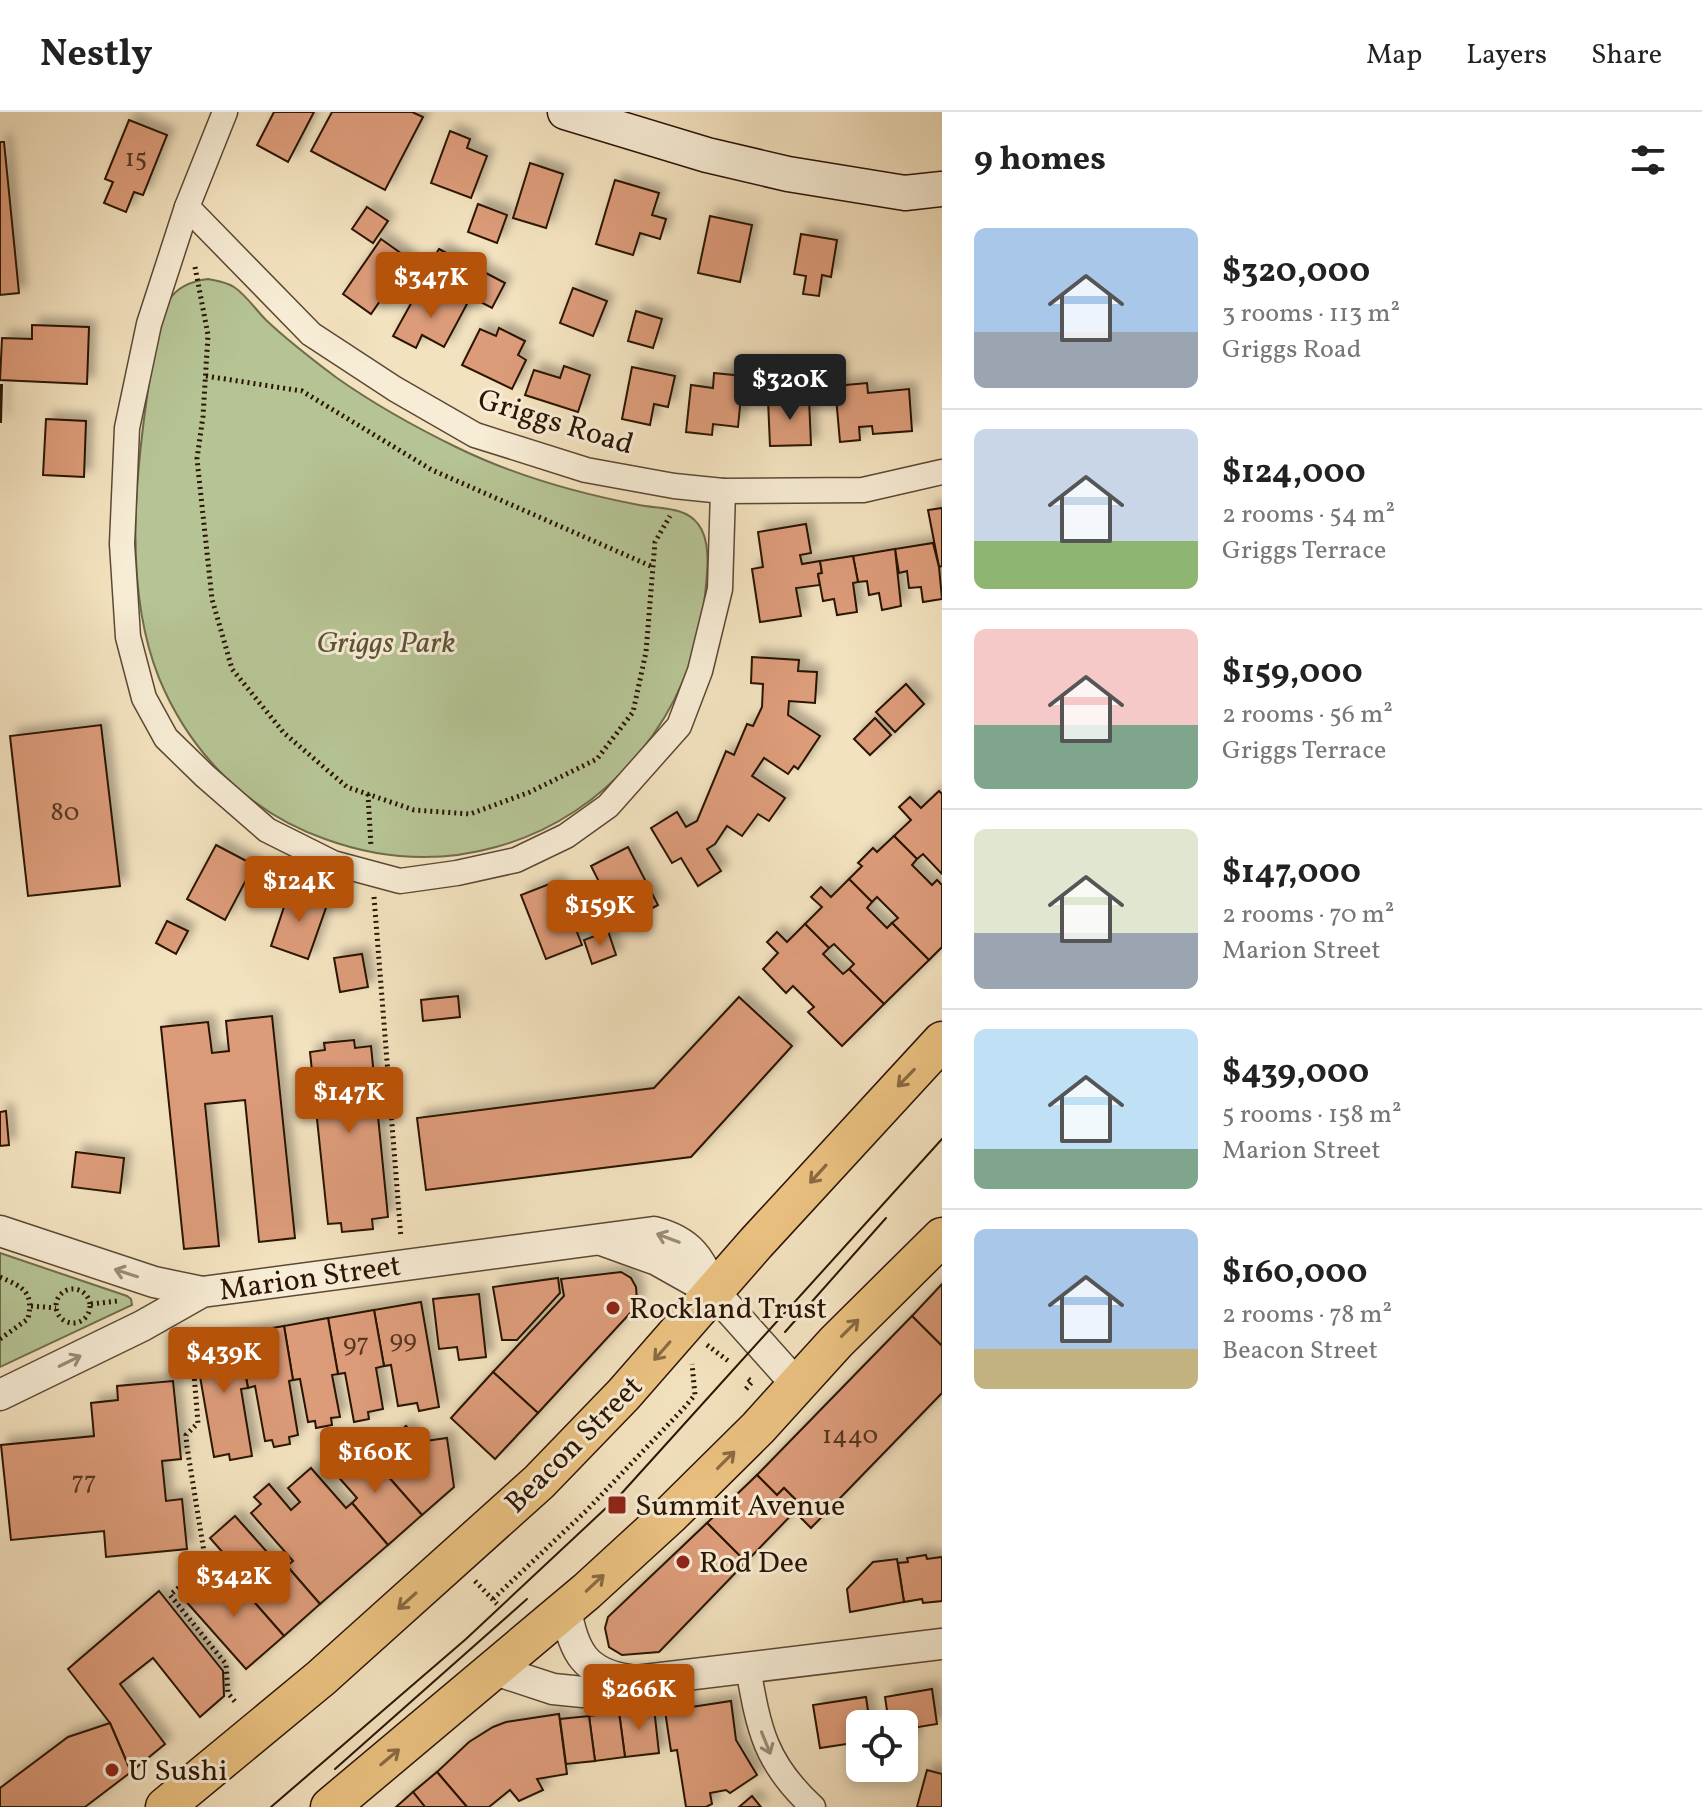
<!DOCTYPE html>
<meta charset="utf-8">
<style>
:root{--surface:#fff;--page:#f2f2f2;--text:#222;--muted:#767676;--line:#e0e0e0;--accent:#b45309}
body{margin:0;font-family:Vollkorn,serif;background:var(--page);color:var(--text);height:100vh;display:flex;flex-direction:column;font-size:30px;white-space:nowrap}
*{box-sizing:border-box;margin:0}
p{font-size:26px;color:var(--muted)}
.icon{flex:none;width:44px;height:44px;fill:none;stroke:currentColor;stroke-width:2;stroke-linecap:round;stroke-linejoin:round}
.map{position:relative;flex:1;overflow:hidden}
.drawer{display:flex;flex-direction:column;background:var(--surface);width:760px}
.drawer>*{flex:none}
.controls{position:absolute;left:846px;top:1598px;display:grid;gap:16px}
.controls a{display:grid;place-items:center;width:72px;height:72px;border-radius:12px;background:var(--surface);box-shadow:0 4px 12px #0003;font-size:40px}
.price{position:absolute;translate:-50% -68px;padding:0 18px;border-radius:8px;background:var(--accent);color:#fff;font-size:26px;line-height:52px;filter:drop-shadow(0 2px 4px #0008)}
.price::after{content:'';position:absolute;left:50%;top:48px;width:24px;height:18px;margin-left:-12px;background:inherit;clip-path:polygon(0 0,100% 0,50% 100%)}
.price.current{background:#222;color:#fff}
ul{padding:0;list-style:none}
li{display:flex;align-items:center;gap:24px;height:200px;padding:0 32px}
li+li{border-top:2px solid var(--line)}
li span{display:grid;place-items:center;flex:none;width:224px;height:160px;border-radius:12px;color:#555}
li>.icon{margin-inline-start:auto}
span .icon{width:96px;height:96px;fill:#fffc;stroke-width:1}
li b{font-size:34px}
h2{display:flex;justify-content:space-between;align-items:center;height:96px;padding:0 32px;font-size:34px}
header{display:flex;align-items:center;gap:48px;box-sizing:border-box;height:112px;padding:0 40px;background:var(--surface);border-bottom:2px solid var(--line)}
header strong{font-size:38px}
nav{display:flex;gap:44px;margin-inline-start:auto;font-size:28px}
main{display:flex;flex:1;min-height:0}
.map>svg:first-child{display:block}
</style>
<header>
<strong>Nestly</strong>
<nav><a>Map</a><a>Layers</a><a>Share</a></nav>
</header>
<main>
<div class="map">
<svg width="942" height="1695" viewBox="0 0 942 1695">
<defs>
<filter id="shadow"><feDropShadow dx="7" dy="-7" stdDeviation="4" flood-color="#0004"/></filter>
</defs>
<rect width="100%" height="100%" fill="#f3e2bf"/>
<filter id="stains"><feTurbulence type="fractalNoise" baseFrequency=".0025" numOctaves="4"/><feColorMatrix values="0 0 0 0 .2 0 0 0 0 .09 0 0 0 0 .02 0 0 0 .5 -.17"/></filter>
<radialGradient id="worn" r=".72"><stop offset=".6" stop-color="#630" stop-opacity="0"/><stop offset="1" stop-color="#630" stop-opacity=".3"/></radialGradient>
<g fill="#b6c495" stroke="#706c4c" stroke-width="2">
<path d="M208 167C217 169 226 170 234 175 246 183 256 198 266 208 288 229 313 248 337 266 374 292 415 315 456 335 513 363 576 381 639 393 658 397 685 394 698 412 712 429 707 463 705 483 694 600 610 704 496 735 439 751 380 747 325 727 248 700 190 641 159 566 122 474 136 354 151 258 154 237 157 206 169 188 178 174 192 169 208 167Z"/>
<polygon points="0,1141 127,1184 131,1187 132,1193 0,1255"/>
</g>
<g fill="#dc9b79" stroke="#2b1404" stroke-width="2" filter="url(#shadow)">
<polygon points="274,0 314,0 288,50 257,33"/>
<polygon points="332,0 412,0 423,5 385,78 311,39"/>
<polygon points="129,8 167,23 143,83 134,80 126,100 104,91 113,70 105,67"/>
<polygon points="450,19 470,27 467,36 487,44 471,86 431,71"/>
<polygon points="0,30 4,30 19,181 0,183"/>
<polygon points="530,51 563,62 546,116 513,106"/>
<polygon points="615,68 659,81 652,103 666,107 660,127 640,121 633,143 596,132"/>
<polygon points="478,92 507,103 497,131 468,120"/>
<polygon points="367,95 388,109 373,131 352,117"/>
<polygon points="710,104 752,113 740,170 698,161"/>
<polygon points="801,122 837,128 831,165 822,163 819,184 803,182 806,164 794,162"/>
<polygon points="381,127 409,147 371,202 343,182"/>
<polygon points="439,137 461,149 448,173 425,160"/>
<polygon points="484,160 505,171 492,196 471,185"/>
<polygon points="573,176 607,189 593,224 560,211"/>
<polygon points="439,177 467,192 444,235 422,223 416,236 393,224 414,186 429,194"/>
<polygon points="636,199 662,207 653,236 628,229"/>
<polygon points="32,213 89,215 87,272 0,268 2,226 32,227"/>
<polygon points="499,216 525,229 518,243 526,248 512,277 462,253 480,217 496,224"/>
<polygon points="564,254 590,263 578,300 525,283 534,258 560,266"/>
<polygon points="632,255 675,264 668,295 654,292 650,313 622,307"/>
<polygon points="714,261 743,264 738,315 713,312 712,323 686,320 691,273 713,276"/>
<polygon points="867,271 868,281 909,277 912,319 873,322 872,314 859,315 860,328 840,330 835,274"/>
<polygon points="0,273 2,273 1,310 0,310"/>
<polygon points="809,287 811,333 770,334 768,288"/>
<polygon points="46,307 86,309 84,365 43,363"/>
<polygon points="942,396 942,454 939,455 928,398"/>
<polygon points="806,412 811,441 800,443 802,452 820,449 822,461 818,462 820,473 796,476 801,504 760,510 752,457 763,455 758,420"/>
<polygon points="933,431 939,455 942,487 923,490 921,475 909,476 907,459 899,461 895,437"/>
<polygon points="895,437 901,494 882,498 879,481 869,483 867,469 858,470 853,444"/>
<polygon points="853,444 858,470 853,471 857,500 837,503 834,487 823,489 818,462 822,461 820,449"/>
<polygon points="752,545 799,548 798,559 817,560 815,591 789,589 788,603 820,624 798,657 794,654 788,662 764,646 752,664 785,686 769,709 758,702 742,724 727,714 715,732 707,737 721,759 698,774 681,746 672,751 651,716 677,700 686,715 697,709 726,639 734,643 747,612 753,614 762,595 763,572 751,571"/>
<polygon points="906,572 924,592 895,620 876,600"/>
<polygon points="875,606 891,623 870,643 854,627"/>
<polygon points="101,613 120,774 28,784 10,624"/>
<polygon points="939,679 942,682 942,762 923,742 917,747 894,724 911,708 899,695 910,685 921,696"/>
<polygon points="894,724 917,747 912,753 932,773 937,768 942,773 942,835 929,848 892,811 898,806 877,785 872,790 849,767 862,754 858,751 873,736 877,740"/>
<polygon points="216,733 254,753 225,808 187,787"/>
<polygon points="628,735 658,793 621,813 591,754"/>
<polygon points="849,767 872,790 867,796 887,816 892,811 929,848 884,892 849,857 854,852 834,832 829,836 805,812 822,795 811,785 821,775 831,785"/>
<polygon points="557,769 582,833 546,847 521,783"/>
<polygon points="290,777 328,790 308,847 271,834"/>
<polygon points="167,809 188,819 176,842 156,831"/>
<polygon points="805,812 829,836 823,842 843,862 849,857 884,892 842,934 808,900 814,895 793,874 786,881 763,857 778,841 767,830 777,820 787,830"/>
<polygon points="608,819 616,843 592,852 584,828"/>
<polygon points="362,842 368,875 340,880 334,846"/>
<polygon points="458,884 460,905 423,909 421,888"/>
<polygon points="739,885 792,934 691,1045 426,1078 417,1006 654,976"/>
<polygon points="272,904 295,1126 259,1130 245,988 205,992 219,1134 184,1137 161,915 208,910 212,941 229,939 226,909"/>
<polygon points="354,928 355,936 371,934 388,1105 372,1107 373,1117 342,1120 341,1111 328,1112 310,940 325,938 324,931"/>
<polygon points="6,999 9,1033 0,1034 0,1000"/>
<polygon points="76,1040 124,1046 120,1081 72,1075"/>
<polygon points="621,1160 631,1166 636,1175 637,1188 633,1198 538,1301 493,1260 564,1184 561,1167"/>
<polygon points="558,1166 560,1181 517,1228 502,1228 493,1175"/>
<polygon points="942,1172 942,1231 940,1232 912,1204"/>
<polygon points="479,1182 486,1245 459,1248 457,1235 439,1237 433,1187"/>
<polygon points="421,1190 439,1295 419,1299 417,1291 398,1294 391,1253 384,1254 374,1198"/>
<polygon points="374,1198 384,1254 376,1256 383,1297 368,1300 369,1307 354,1310 345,1261 338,1262 328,1206"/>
<polygon points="912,1204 942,1234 942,1281 811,1416 795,1400 801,1393 784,1376 777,1383 757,1363"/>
<polygon points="328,1206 338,1262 332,1263 340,1305 331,1306 332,1313 316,1316 315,1309 308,1310 300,1267 293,1268 284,1214"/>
<polygon points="284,1214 293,1268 289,1269 298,1323 289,1325 290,1332 274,1335 272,1328 265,1329 255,1274 248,1276 238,1222"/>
<polygon points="238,1222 248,1276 241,1277 252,1344 230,1348 229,1342 214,1345 194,1230"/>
<polygon points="493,1260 538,1301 495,1347 451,1306"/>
<polygon points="173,1269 181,1347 162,1349 166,1389 182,1387 187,1437 106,1445 104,1419 11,1428 1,1333 94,1324 91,1291 118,1288 117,1274"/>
<polygon points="406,1314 419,1330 447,1326 454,1375 422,1403 386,1362 392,1356 377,1339"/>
<polygon points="350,1331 380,1366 386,1362 422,1403 388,1433 352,1391 357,1386 326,1351"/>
<polygon points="311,1356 346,1396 352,1391 388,1433 320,1492 287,1454 293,1449 251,1401 261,1392 254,1385 269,1372 291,1398 300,1390 288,1376"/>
<polygon points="757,1363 777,1383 784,1376 801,1393 746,1450 707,1411"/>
<polygon points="235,1404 283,1458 287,1454 320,1492 284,1524 248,1483 255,1477 210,1426"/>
<polygon points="707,1411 746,1450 659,1540 622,1543 609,1535 605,1516 608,1505"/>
<polygon points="926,1443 927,1447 942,1445 942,1489 923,1491 922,1487 904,1490 898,1451 908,1450 907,1446"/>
<polygon points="897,1447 904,1490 850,1500 847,1477 873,1450"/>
<polygon points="216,1457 243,1487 248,1483 284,1524 246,1557 183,1486"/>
<polygon points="159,1479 223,1559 224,1584 200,1605 153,1546 120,1572 165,1632 131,1660 110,1611 68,1557"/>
<polygon points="932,1577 937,1612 912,1616 913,1627 904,1629 904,1612 889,1612 885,1585"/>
<polygon points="866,1585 870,1612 860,1612 860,1630 820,1636 813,1593"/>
<polygon points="731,1589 736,1628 757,1663 730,1681 726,1678 710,1681 712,1692 706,1695 686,1695 677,1638 671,1639 665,1599"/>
<polygon points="654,1596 659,1641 625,1645 619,1600"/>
<polygon points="619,1600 625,1645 595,1649 589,1604"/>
<polygon points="559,1602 567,1662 537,1667 543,1678 519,1689 510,1678 489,1695 467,1695 437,1660 469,1630 493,1615 506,1610"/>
<polygon points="589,1604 595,1649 566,1652 560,1607"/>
<polygon points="110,1611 131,1660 85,1695 0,1695 0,1676 68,1625"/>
<polygon points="927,1658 942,1662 942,1695 917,1695"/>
<polygon points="437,1660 467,1695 425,1695 413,1680"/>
<polygon points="413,1680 425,1695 396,1695"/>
<polygon points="752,1684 761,1695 739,1695"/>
</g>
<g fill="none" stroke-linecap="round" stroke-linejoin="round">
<defs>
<g id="minor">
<polyline points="225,0 187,95 311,222 395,277 475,323 586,358 674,374 723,379 863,378 942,360"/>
<polyline points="187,95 149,212 127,316 122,432 128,525 144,586 166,626 205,664 267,718 333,751 400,769 457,761 516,748 566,724 608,694 679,614 700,559 720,477 723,379"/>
<path d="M748 1556C759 1618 765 1651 813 1695"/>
</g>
<g id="tertiary">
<polyline points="0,1119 154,1170 202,1180"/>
<polyline points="604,1129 657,1148 714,1180 797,1273"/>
<path d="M0 1283 142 1214 202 1180 654 1120C690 1129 701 1147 714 1180"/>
<path d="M566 1497C573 1539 585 1562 630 1568"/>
<polyline points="492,1557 553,1577 583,1580 636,1569 942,1532"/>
</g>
<polyline id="secondary" points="565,0 707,43 788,62 905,81 942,77"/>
<g id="primary">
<polyline points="165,1695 321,1566 539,1370 624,1282 756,1131 942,929"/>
<polyline points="330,1695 587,1479 670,1403 758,1316 836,1230 942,1125"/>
</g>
</defs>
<use href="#minor" stroke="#5d4833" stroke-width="27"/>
<use href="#tertiary" stroke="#5d4833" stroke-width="33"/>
<use href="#secondary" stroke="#2b1404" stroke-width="37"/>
<use href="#primary" stroke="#2b1404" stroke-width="41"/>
<g stroke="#2b1404" stroke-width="5" stroke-dasharray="2 4" stroke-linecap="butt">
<polyline points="195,155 208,223 203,304 197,347 212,487 232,557 284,621 347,675 414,698 470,702 530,680 597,647 633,600 646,540 655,430 670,404"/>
<polyline points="206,264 302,279 432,358 653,455"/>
<polyline points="368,682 371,735"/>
<polyline points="374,785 401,1126"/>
<path d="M0 1165C23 1175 34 1180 28 1207L0 1227"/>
<circle cx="73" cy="1194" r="17"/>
<polyline points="91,1192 118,1189"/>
<polyline points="31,1194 56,1196"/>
<polyline points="191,1225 198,1311 186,1323 187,1335 206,1452 170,1483 226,1552 228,1581 236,1591"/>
<polyline points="707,1233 731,1251"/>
<polyline points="746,1277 752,1270 747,1266"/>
<polyline points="475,1469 497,1492"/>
<polyline points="493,1487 587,1398 683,1297 695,1283 692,1252"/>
</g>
<use href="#minor" stroke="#f7ecd5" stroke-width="24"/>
<use href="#tertiary" stroke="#f7ecd5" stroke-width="30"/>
<use href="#secondary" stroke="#f7ecd5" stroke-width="34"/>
<use href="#primary" stroke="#eac180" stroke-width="38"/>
<g stroke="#2b1404" stroke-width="2">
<polyline points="785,1220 886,1106"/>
<polyline points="335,1657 527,1487"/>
<polyline points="271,1695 466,1527 621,1382 942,1027"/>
</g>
</g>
<defs><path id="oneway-shaft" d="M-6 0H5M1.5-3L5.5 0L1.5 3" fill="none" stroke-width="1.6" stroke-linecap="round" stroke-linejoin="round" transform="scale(2)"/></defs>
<g stroke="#8a6a42">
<use href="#oneway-shaft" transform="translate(906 966) rotate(134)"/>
<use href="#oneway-shaft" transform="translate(818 1062) rotate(132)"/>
<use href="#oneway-shaft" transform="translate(850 1216) rotate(-45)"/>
<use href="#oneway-shaft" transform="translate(662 1239) rotate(131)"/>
<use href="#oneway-shaft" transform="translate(726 1348) rotate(-45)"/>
<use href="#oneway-shaft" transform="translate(595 1471) rotate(-43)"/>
<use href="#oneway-shaft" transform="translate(407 1489) rotate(138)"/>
<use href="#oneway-shaft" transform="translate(390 1645) rotate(-40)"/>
</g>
<g stroke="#9b8b77">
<use href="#oneway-shaft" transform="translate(668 1126) rotate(-159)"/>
<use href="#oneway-shaft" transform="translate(126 1161) rotate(-162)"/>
<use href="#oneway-shaft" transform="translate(70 1249) rotate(-26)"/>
<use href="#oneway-shaft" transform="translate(766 1631) rotate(68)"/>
</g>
<g fill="#8f2418" stroke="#f7ecd5" stroke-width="3">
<circle cx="613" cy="1196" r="8"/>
<rect x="607" y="1383" width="20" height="20" rx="4"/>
<circle cx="683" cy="1450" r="8"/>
<circle cx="112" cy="1658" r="8"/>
</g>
<g text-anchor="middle" stroke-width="6" stroke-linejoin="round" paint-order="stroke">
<g font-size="26" fill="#573621">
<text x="136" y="54">15</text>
<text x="65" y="708">80</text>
<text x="403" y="1235">99</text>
<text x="356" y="1239">97</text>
<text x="850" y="1331">1440</text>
<text x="84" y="1377">77</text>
</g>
<g font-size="30" fill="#2b1404" stroke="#f7ecd5">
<text transform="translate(556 309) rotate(17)" y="10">Griggs Road</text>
<text transform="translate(310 1165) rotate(-8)" y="10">Marion Street</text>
<text transform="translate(573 1332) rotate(-45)" y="10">Beacon Street</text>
</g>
<g font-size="30" font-style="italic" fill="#5c5237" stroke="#f7ecd5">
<text x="386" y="540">Griggs Park</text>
</g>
<g font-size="30" fill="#2b1404" stroke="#f7ecd5" text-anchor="start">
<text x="629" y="1206">Rockland Trust</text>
<text x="635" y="1403">Summit Avenue</text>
<text x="699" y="1460">Rod Dee</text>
<text x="128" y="1668">U Sushi</text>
</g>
</g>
<rect width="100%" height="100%" filter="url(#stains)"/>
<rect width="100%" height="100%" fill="url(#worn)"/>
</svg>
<div class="controls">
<a><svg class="icon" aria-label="locate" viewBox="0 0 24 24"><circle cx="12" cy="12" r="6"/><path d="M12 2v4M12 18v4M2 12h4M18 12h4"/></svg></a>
</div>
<b class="price" style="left:431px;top:208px">$347K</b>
<b class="price current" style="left:790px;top:310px">$320K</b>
<b class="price" style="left:299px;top:812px">$124K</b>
<b class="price" style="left:600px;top:836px">$159K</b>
<b class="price" style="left:349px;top:1023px">$147K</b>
<b class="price" style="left:224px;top:1283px">$439K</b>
<b class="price" style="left:375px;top:1383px">$160K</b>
<b class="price" style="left:234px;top:1507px">$342K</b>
<b class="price" style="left:639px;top:1620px">$266K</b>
</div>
<section class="drawer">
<h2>9 homes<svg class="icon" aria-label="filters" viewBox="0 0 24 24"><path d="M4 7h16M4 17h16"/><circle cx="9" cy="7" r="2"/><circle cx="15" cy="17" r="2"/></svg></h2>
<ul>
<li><span style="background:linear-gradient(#a9c7e8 65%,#9aa5b1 0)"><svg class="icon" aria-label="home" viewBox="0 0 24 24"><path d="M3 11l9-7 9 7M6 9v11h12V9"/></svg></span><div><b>$320,000</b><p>3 rooms · 113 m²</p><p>Griggs Road</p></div></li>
<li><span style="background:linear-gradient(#c9d6e8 70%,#8fb573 0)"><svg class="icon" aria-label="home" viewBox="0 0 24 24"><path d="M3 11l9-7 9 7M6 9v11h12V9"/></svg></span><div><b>$124,000</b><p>2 rooms · 54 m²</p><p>Griggs Terrace</p></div></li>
<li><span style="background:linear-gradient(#f6c9c9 60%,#7fa58c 0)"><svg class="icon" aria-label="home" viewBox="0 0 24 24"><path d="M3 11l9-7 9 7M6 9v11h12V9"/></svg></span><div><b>$159,000</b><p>2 rooms · 56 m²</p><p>Griggs Terrace</p></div></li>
<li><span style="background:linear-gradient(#dfe7d0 65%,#9aa5b1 0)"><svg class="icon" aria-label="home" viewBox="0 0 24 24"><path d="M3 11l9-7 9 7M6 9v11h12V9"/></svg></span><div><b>$147,000</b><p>2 rooms · 70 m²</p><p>Marion Street</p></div></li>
<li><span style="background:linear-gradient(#bfe0f5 75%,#7fa58c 0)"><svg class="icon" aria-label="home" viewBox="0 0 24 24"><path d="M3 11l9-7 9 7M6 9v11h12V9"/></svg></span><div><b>$439,000</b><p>5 rooms · 158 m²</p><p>Marion Street</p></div></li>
<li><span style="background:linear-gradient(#a9c7e8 75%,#c2b280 0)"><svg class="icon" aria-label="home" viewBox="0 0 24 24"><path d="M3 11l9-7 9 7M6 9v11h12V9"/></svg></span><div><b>$160,000</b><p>2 rooms · 78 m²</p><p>Beacon Street</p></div></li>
</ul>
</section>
</main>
